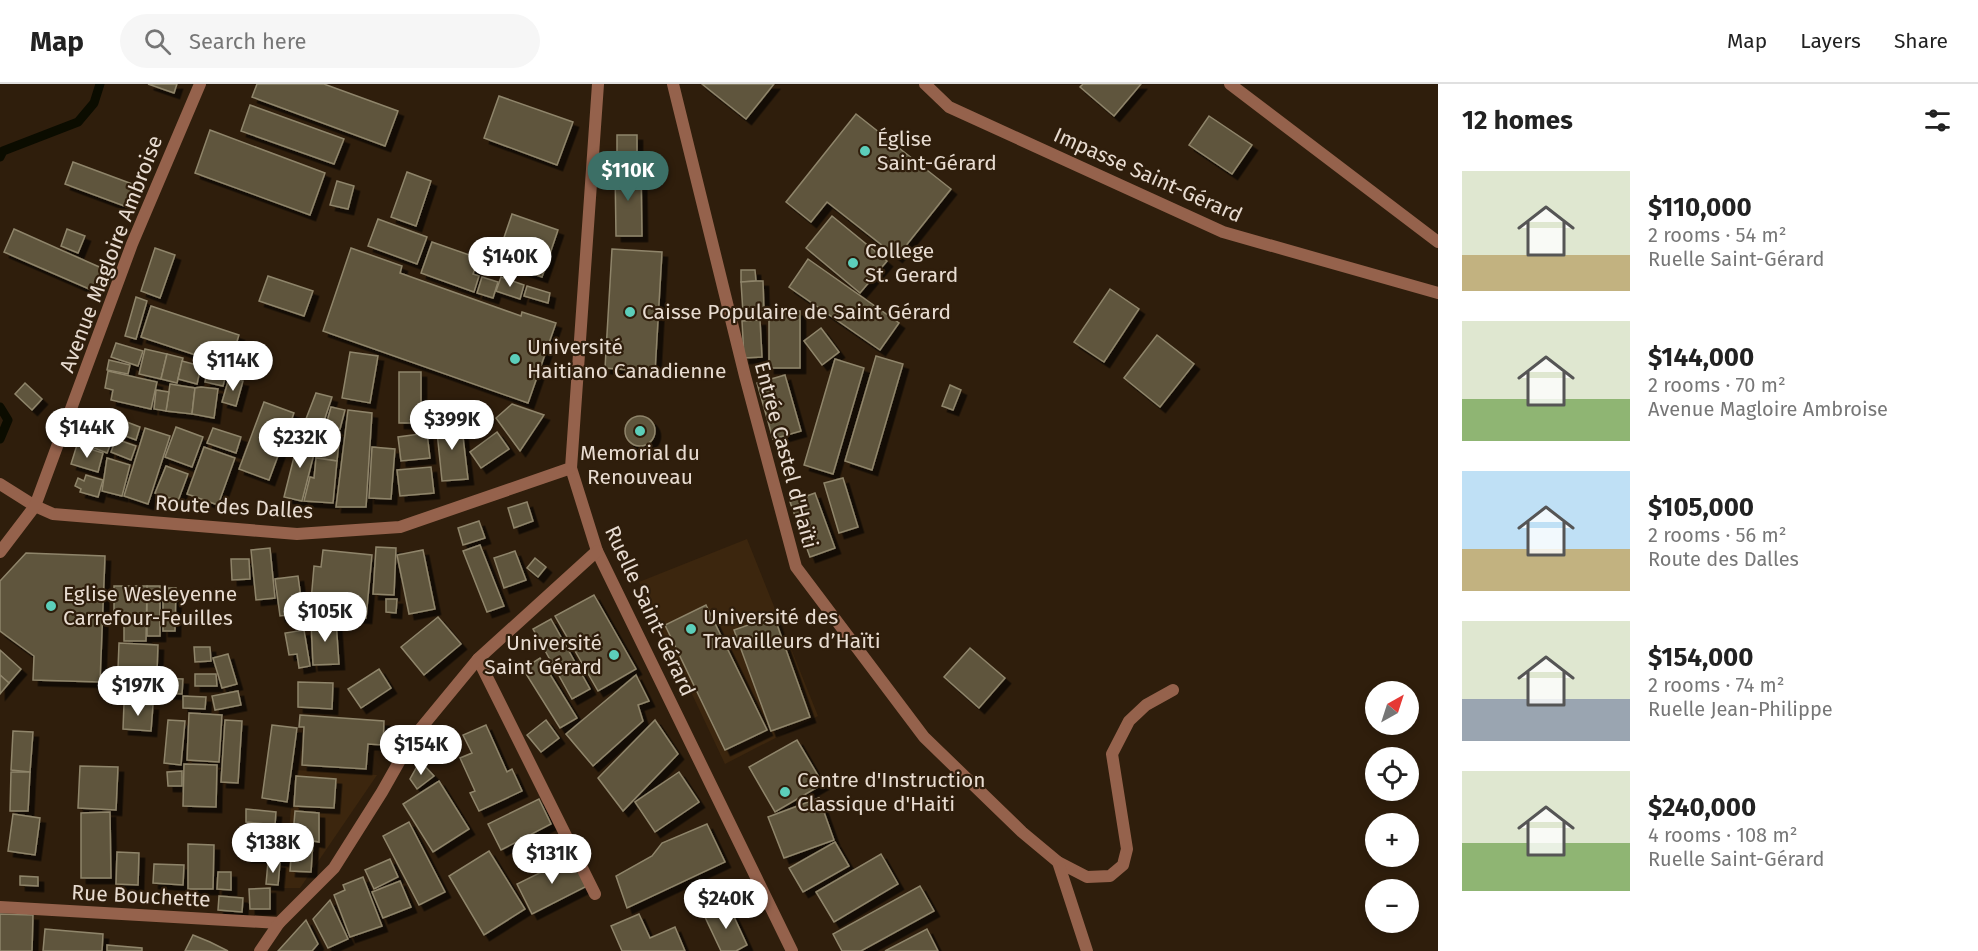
<!DOCTYPE html>
<meta charset="utf-8">
<style>
:root{--surface:#fff;--page:#f6f6f6;--text:#222;--muted:#767676;--line:#e0e0e0;--accent:#3c6f66}
body{margin:0;font-family:"Fira Sans",sans-serif;background:var(--page);color:var(--text);height:100vh;display:flex;flex-direction:column;font-size:22px;white-space:nowrap}
*{box-sizing:border-box;margin:0}
p{font-size:20px;color:var(--muted)}
.icon{flex:none;width:33px;height:33px;fill:none;stroke:currentColor;stroke-width:2;stroke-linecap:round;stroke-linejoin:round}
.map{position:relative;flex:1;overflow:hidden}
.side{display:flex;flex-direction:column;background:var(--surface);width:540px}
.side>*{flex:none}
.needle{width:39px;rotate:39deg}
.fabs{position:absolute;left:1365px;top:597px;display:grid;gap:12px}
.fabs a{display:grid;place-items:center;width:54px;height:54px;border-radius:50%;background:var(--surface);box-shadow:0 3px 9px #0003;font-size:30px}
.price{position:absolute;translate:-50% -51px;padding:0 14px;border-radius:21px;background:#fff;color:#222;font-size:20px;line-height:39px;filter:drop-shadow(0 2px 3px #0008)}
.price::after{content:'';position:absolute;left:50%;top:36px;width:18px;height:14px;margin-left:-9px;background:inherit;clip-path:polygon(0 0,100% 0,50% 100%)}
.price.selected{background:var(--accent);color:#fff}
ul{padding:0;list-style:none}
li{display:flex;align-items:center;gap:18px;height:150px;padding:0 24px}
li span{display:grid;place-items:center;flex:none;width:168px;height:120px;border-radius:0px;color:#555}
li>.icon{margin-inline-start:auto}
span .icon{width:72px;height:72px;fill:#fffc;stroke-width:1}
li b{font-size:26px}
h2{display:flex;justify-content:space-between;align-items:center;height:72px;padding:0 24px;font-size:26px}
header{display:flex;align-items:center;gap:36px;box-sizing:border-box;height:84px;padding:0 30px;background:var(--surface);border-bottom:2px solid var(--line)}
header strong{font-size:28px}
nav{display:flex;gap:33px;margin-inline-start:auto;font-size:21px}
.search{width:420px;height:54px;background:var(--page);display:flex;align-items:center;gap:15px;box-sizing:border-box;padding:0 21px;border-radius:33px;color:var(--muted);font-size:22px}
main{display:flex;flex:1;min-height:0}
.map>svg:first-child{display:block}
</style>
<header>
<strong>Map</strong>
<div class="search"><svg class="icon" aria-label="search" viewBox="0 0 24 24"><circle cx="10" cy="10" r="6"/><path d="M15 15l6 6"/></svg>Search here</div>
<nav><a>Map</a><a>Layers</a><a>Share</a></nav>
</header>
<main>
<div class="map">
<svg width="1438" height="867" viewBox="0 0 1438 867">
<defs>
<filter id="shadow"><feDropShadow dx="5.5" dy="5.5" stdDeviation="0" flood-color="#0009"/></filter>
</defs>
<rect width="100%" height="100%" fill="#2f1e0c"/>
<g fill="#3c260e">
<polygon points="747,455 818,632 725,680 639,498"/>
<polygon points="295,686 377,691 300,804 283,804"/>
</g>
<g fill="none" stroke-linecap="round" stroke-linejoin="round">
<g stroke="#0b0c00" stroke-width="9">
<polyline points="0,73 3,67 78,38 94,19 100,0"/>
<polyline points="0,323 8,336 0,355"/>
</g>
</g>
<g fill="#5f553d" stroke="#8f856b" stroke-width="1.5" filter="url(#shadow)">
<polygon points="148,0 177,0 174,9"/>
<polygon points="257,0 324,0 398,27 385,62 252,13"/>
<polygon points="702,0 774,0 746,35"/>
<polygon points="1083,0 1141,0 1114,32 1080,3"/>
<polygon points="499,12 573,38 557,81 484,54"/>
<polygon points="250,21 344,55 334,80 241,47"/>
<polygon points="856,30 951,105 897,173 827,118 811,138 786,118"/>
<polygon points="1209,32 1252,61 1232,90 1189,61"/>
<polygon points="210,46 325,89 310,131 195,89"/>
<polygon points="617,51 637,51 637,69 617,68"/>
<polygon points="73,78 135,101 127,123 65,100"/>
<polygon points="615,84 641,84 642,152 616,152"/>
<polygon points="407,88 431,97 416,142 391,133"/>
<polygon points="337,97 354,102 348,125 330,121"/>
<polygon points="512,130 558,146 542,193 496,177"/>
<polygon points="832,132 887,177 860,209 806,164"/>
<polygon points="378,135 427,153 417,180 368,162"/>
<polygon points="14,145 106,186 96,208 4,168"/>
<polygon points="67,145 85,152 78,169 61,162"/>
<polygon points="432,158 478,174 473,190 479,192 474,208 421,189"/>
<polygon points="155,164 175,171 160,214 141,207"/>
<polygon points="351,164 402,182 400,189 521,232 522,228 556,239 528,319 323,247"/>
<polygon points="612,165 662,168 655,288 605,284"/>
<polygon points="808,175 899,239 880,266 789,203"/>
<polygon points="741,186 755,186 756,197 741,198"/>
<polygon points="268,192 313,207 304,232 259,217"/>
<polygon points="482,193 498,198 493,214 477,209"/>
<polygon points="501,193 524,201 520,215 496,207"/>
<polygon points="756,197 763,197 764,228 743,229 741,198"/>
<polygon points="527,202 550,209 548,219 524,212"/>
<polygon points="1110,205 1139,225 1104,278 1074,258"/>
<polygon points="136,213 147,217 136,255 125,252"/>
<polygon points="151,222 239,251 229,282 141,253"/>
<polygon points="769,226 800,227 800,284 769,284"/>
<polygon points="760,236 762,273 744,274 742,237"/>
<polygon points="821,244 839,268 822,281 804,257"/>
<polygon points="1157,251 1194,280 1160,323 1124,294"/>
<polygon points="116,259 143,267 138,282 111,273"/>
<polygon points="145,265 167,270 161,295 139,290"/>
<polygon points="350,268 378,272 370,319 342,314"/>
<polygon points="167,270 183,274 177,299 161,295"/>
<polygon points="876,272 903,280 872,386 845,377"/>
<polygon points="835,275 864,284 833,390 804,381"/>
<polygon points="109,276 130,281 128,290 107,286"/>
<polygon points="182,277 201,282 197,300 178,295"/>
<polygon points="210,279 228,283 223,302 205,298"/>
<polygon points="108,287 157,298 151,325 111,316 113,306 105,304"/>
<rect x="399" y="288" width="22" height="51"/>
<polygon points="785,291 801,347 773,355 757,299"/>
<polygon points="229,294 243,297 236,322 222,318"/>
<polygon points="25,299 42,315 32,326 15,310"/>
<polygon points="170,300 195,304 192,330 166,327"/>
<polygon points="950,301 961,306 953,326 942,322"/>
<polygon points="201,303 218,305 214,334 192,330 195,304"/>
<polygon points="156,306 169,308 166,327 154,325"/>
<polygon points="316,309 332,313 317,358 299,353"/>
<polygon points="479,317 489,333 475,342 464,326"/>
<polygon points="264,318 294,329 269,396 239,385"/>
<polygon points="512,320 544,331 520,367 496,334"/>
<polygon points="331,323 345,326 340,345 326,341"/>
<polygon points="348,326 372,329 366,423 336,423"/>
<polygon points="90,328 114,334 110,351 85,345"/>
<circle cx="640" cy="347" r="15"/>
<polygon points="119,335 140,343 136,356 115,348"/>
<polygon points="461,336 468,395 442,397 436,338"/>
<polygon points="176,343 203,353 192,383 165,373"/>
<polygon points="145,344 170,352 148,420 124,412"/>
<polygon points="213,344 241,353 236,369 207,359"/>
<polygon points="324,345 340,348 337,377 316,374"/>
<polygon points="83,347 111,359 107,369 79,358"/>
<polygon points="497,348 509,365 481,384 470,368"/>
<polygon points="427,349 430,374 401,377 398,353"/>
<polygon points="299,353 317,358 302,417 284,413"/>
<polygon points="116,355 136,362 131,376 111,368"/>
<polygon points="77,361 103,369 98,388 71,380"/>
<polygon points="204,363 235,374 218,421 187,410"/>
<polygon points="372,363 395,365 391,415 369,414"/>
<polygon points="107,374 130,381 122,412 102,407"/>
<polygon points="316,374 337,377 333,419 304,417 310,393 314,394"/>
<polygon points="166,382 188,390 178,417 155,409"/>
<polygon points="431,383 434,409 400,412 397,386"/>
<polygon points="86,391 103,396 98,413 80,408 81,405 75,402 78,394 84,397"/>
<polygon points="843,394 858,443 839,449 824,399"/>
<polygon points="815,409 835,464 810,473 790,418"/>
<polygon points="527,418 533,437 514,444 508,424"/>
<polygon points="479,437 485,454 463,461 458,444"/>
<polygon points="480,461 504,522 487,528 463,467"/>
<polygon points="376,463 396,464 394,511 373,510"/>
<polygon points="270,464 275,514 256,516 251,466"/>
<polygon points="323,466 372,471 366,534 310,529 314,482 321,483"/>
<polygon points="423,466 435,525 409,530 397,471"/>
<polygon points="515,467 526,496 504,504 494,474"/>
<polygon points="26,469 105,472 100,598 33,596 34,572 0,547 0,497"/>
<polygon points="535,474 546,483 538,493 527,484"/>
<polygon points="231,475 249,475 250,495 232,496"/>
<polygon points="298,492 303,529 280,532 275,495"/>
<polygon points="114,502 147,502 146,557 124,557 124,533 114,533"/>
<rect x="147" y="502" width="13" height="50"/>
<polygon points="163,504 176,504 175,547 163,547"/>
<polygon points="594,511 636,585 598,607 555,532"/>
<polygon points="386,515 397,515 396,529 386,528"/>
<polygon points="706,521 767,646 725,666 665,541"/>
<polygon points="774,532 810,633 771,647 734,546"/>
<polygon points="438,533 461,560 424,591 401,563"/>
<polygon points="551,535 590,605 572,615 533,545"/>
<polygon points="336,537 339,580 313,581 311,538"/>
<polygon points="304,546 310,582 299,584 297,570 289,571 285,549"/>
<polygon points="119,559 158,561 156,613 117,610"/>
<polygon points="194,563 210,563 211,577 195,578"/>
<polygon points="970,564 1005,594 979,624 944,593"/>
<polygon points="0,566 21,585 9,599 0,591"/>
<polygon points="228,570 237,600 222,604 213,574"/>
<polygon points="540,574 577,634 560,644 523,585"/>
<polygon points="379,585 391,604 361,624 348,605"/>
<polygon points="195,590 216,590 217,602 195,602"/>
<polygon points="0,591 9,599 0,610"/>
<polygon points="636,591 649,617 638,621 643,637 593,682 566,650"/>
<polygon points="159,594 183,595 182,610 159,609"/>
<polygon points="298,598 333,599 332,625 298,623"/>
<polygon points="238,607 241,621 215,626 212,612"/>
<polygon points="183,612 206,613 205,625 183,624"/>
<polygon points="124,619 153,621 151,647 123,645"/>
<polygon points="189,629 222,631 219,678 187,676"/>
<polygon points="300,631 384,637 383,661 368,660 366,685 302,681 304,643 299,643"/>
<polygon points="168,636 185,637 181,681 164,679"/>
<polygon points="225,636 242,637 238,699 221,698"/>
<polygon points="546,636 559,654 541,668 527,651"/>
<polygon points="655,636 678,670 623,727 598,694"/>
<polygon points="272,641 297,644 287,718 262,714"/>
<polygon points="486,641 507,688 512,685 522,707 479,727 470,709 475,707 460,674 472,669 463,651"/>
<polygon points="13,647 33,648 30,688 11,686"/>
<polygon points="797,656 823,700 775,728 749,683"/>
<polygon points="420,677 434,692 417,705 410,695"/>
<polygon points="184,680 217,681 216,723 183,722"/>
<polygon points="80,682 118,683 116,726 78,724"/>
<polygon points="182,687 182,702 168,702 167,688"/>
<polygon points="11,688 30,688 28,727 10,727"/>
<polygon points="679,688 699,718 655,748 635,718"/>
<polygon points="296,692 336,695 334,724 294,722"/>
<polygon points="439,697 469,745 433,768 403,720"/>
<polygon points="819,714 834,756 784,774 768,733"/>
<polygon points="539,715 551,740 501,766 488,740"/>
<polygon points="246,725 276,728 275,741 246,738"/>
<polygon points="295,727 319,729 319,758 313,757 311,788 290,787"/>
<polygon points="110,728 111,794 81,794 81,729"/>
<polygon points="13,730 40,734 35,771 8,767"/>
<polygon points="409,738 445,808 419,821 383,752"/>
<polygon points="707,740 725,778 627,824 616,792 652,772 662,759"/>
<rect x="246" y="743" width="24" height="30"/>
<polygon points="274,753 286,755 283,777 271,775"/>
<polygon points="835,758 849,782 803,808 789,784"/>
<polygon points="188,760 214,761 213,805 188,805"/>
<polygon points="489,767 525,825 484,851 449,792"/>
<polygon points="117,768 139,769 138,801 116,800"/>
<polygon points="881,770 898,800 834,838 816,808"/>
<polygon points="572,773 587,802 532,830 517,800"/>
<polygon points="390,775 398,793 374,805 365,786"/>
<polygon points="268,778 280,779 278,801 266,800"/>
<polygon points="154,780 184,781 183,801 153,799"/>
<polygon points="218,788 231,788 231,806 217,805"/>
<polygon points="20,792 38,793 38,802 20,801"/>
<polygon points="363,793 382,842 350,853 334,811 345,806 343,801"/>
<polygon points="400,797 411,823 383,834 372,808"/>
<polygon points="920,802 934,827 861,867 842,867 833,850"/>
<polygon points="270,804 270,825 250,825 249,805"/>
<polygon points="219,812 243,814 242,828 218,826"/>
<polygon points="330,816 348,855 328,864 313,835"/>
<polygon points="729,822 747,861 736,867 721,867 705,833"/>
<polygon points="0,830 33,831 32,867 0,867"/>
<polygon points="639,830 650,854 675,843 685,867 622,867 611,842"/>
<polygon points="306,836 318,860 312,867 278,867"/>
<polygon points="45,845 103,850 102,867 43,867"/>
<polygon points="927,845 938,867 885,867"/>
<polygon points="193,851 210,858 228,867 185,867"/>
<polygon points="107,861 142,864 142,867 107,867"/>
</g>
<g fill="none" stroke-linecap="round" stroke-linejoin="round">
<g stroke="#95624c" stroke-width="12">
<polyline points="673,0 745,292 796,483 924,653 1022,748 1058,778 1087,793 1110,792 1123,781 1127,765 1112,670 1129,637 1146,621 1173,606"/>
<polyline points="925,0 949,23 1223,148 1438,209"/>
<polyline points="571,384 597,467 792,867"/>
<polyline points="0,400 35,422"/>
<polyline points="478,575 595,810"/>
<polyline points="1058,778 1087,867"/>
<polyline points="0,823 279,839"/>
<polyline points="260,867 279,839 334,784 382,708 412,655 478,575 597,467"/>
</g>
<g stroke="#95624c" stroke-width="12">
<polyline points="1230,0 1438,158"/>
<polyline points="35,422 53,430 297,450 400,443 571,384 598,0"/>
<polyline points="0,468 35,422 132,160 200,0"/>
</g>
</g>
<g fill="#5cceba" stroke="#2f1e0c" stroke-width="2">
<circle cx="865" cy="67" r="6"/>
<circle cx="853" cy="179" r="6"/>
<circle cx="630" cy="228" r="6"/>
<circle cx="515" cy="275" r="6"/>
<circle cx="640" cy="347" r="6"/>
<circle cx="51" cy="522" r="6"/>
<circle cx="691" cy="545" r="6"/>
<circle cx="614" cy="571" r="6"/>
<circle cx="785" cy="708" r="6"/>
</g>
<g text-anchor="middle" stroke-width="4.5" stroke-linejoin="round" paint-order="stroke">
<g font-size="21" fill="#e8dcd1" stroke="#2f1e0c" text-anchor="start">
<text x="877" y="62">Église<tspan x="877" dy="24">Saint-Gérard</tspan></text>
<text x="865" y="174">College<tspan x="865" dy="24">St. Gerard</tspan></text>
<text x="642" y="235">Caisse Populaire de Saint Gérard</text>
<text x="527" y="270">Université<tspan x="527" dy="24">Haitiano Canadienne</tspan></text>
<text x="640" y="376" text-anchor="middle">Memorial du<tspan x="640" dy="24">Renouveau</tspan></text>
<text x="63" y="517">Eglise Wesleyenne<tspan x="63" dy="24">Carrefour-Feuilles</tspan></text>
<text x="703" y="540">Université des<tspan x="703" dy="24">Travailleurs d’Haïti</tspan></text>
<text x="602" y="566" text-anchor="end">Université<tspan x="602" dy="24">Saint Gérard</tspan></text>
<text x="797" y="703">Centre d'Instruction<tspan x="797" dy="24">Classique d'Haiti</tspan></text>
</g>
<g font-size="21" fill="#e8dcd1" stroke="#2f1e0c">
<text transform="translate(1148 91) rotate(24)" y="7">Impasse Saint-Gérard</text>
<text transform="translate(111 170) rotate(-69)" y="7">Avenue Magloire Ambroise</text>
<text transform="translate(786 371) rotate(75)" y="7">Entrée Castel d'Haïti</text>
<text transform="translate(234 423) rotate(3)" y="7">Route des Dalles</text>
<text transform="translate(650 527) rotate(65)" y="7">Ruelle Saint-Gérard</text>
<text transform="translate(141 812) rotate(3)" y="7">Rue Bouchette</text>
</g>
</g>
</svg>
<div class="fabs">
<a><svg class="needle" viewBox="-14 -14 28 28"><path d="M0-13l5 13h-10z" fill="#e53935"/><path d="M0 13l5-13h-10z" fill="#767676"/></svg></a>
<a><svg class="icon" aria-label="locate" viewBox="0 0 24 24"><circle cx="12" cy="12" r="6"/><path d="M12 2v4M12 18v4M2 12h4M18 12h4"/></svg></a>
<a>+</a>
<a>−</a>
</div>
<b class="price selected" style="left:628px;top:118px">$110K</b>
<b class="price" style="left:510px;top:204px">$140K</b>
<b class="price" style="left:233px;top:308px">$114K</b>
<b class="price" style="left:452px;top:367px">$399K</b>
<b class="price" style="left:87px;top:375px">$144K</b>
<b class="price" style="left:300px;top:385px">$232K</b>
<b class="price" style="left:325px;top:559px">$105K</b>
<b class="price" style="left:138px;top:633px">$197K</b>
<b class="price" style="left:421px;top:692px">$154K</b>
<b class="price" style="left:273px;top:790px">$138K</b>
<b class="price" style="left:552px;top:801px">$131K</b>
<b class="price" style="left:726px;top:846px">$240K</b>
</div>
<section class="side">
<h2>12 homes<svg class="icon" aria-label="filters" viewBox="0 0 24 24"><path d="M4 7h16M4 17h16"/><circle cx="9" cy="7" r="2"/><circle cx="15" cy="17" r="2"/></svg></h2>
<ul>
<li><span style="background:linear-gradient(#dfe7d0 70%,#c2b280 0)"><svg class="icon" aria-label="home" viewBox="0 0 24 24"><path d="M3 11l9-7 9 7M6 9v11h12V9"/></svg></span><div><b>$110,000</b><p>2 rooms · 54 m²</p><p>Ruelle Saint-Gérard</p></div></li>
<li><span style="background:linear-gradient(#dfe7d0 65%,#8fb573 0)"><svg class="icon" aria-label="home" viewBox="0 0 24 24"><path d="M3 11l9-7 9 7M6 9v11h12V9"/></svg></span><div><b>$144,000</b><p>2 rooms · 70 m²</p><p>Avenue Magloire Ambroise</p></div></li>
<li><span style="background:linear-gradient(#bfe0f5 65%,#c2b280 0)"><svg class="icon" aria-label="home" viewBox="0 0 24 24"><path d="M3 11l9-7 9 7M6 9v11h12V9"/></svg></span><div><b>$105,000</b><p>2 rooms · 56 m²</p><p>Route des Dalles</p></div></li>
<li><span style="background:linear-gradient(#dfe7d0 65%,#9aa5b1 0)"><svg class="icon" aria-label="home" viewBox="0 0 24 24"><path d="M3 11l9-7 9 7M6 9v11h12V9"/></svg></span><div><b>$154,000</b><p>2 rooms · 74 m²</p><p>Ruelle Jean-Philippe</p></div></li>
<li><span style="background:linear-gradient(#dfe7d0 60%,#8fb573 0)"><svg class="icon" aria-label="home" viewBox="0 0 24 24"><path d="M3 11l9-7 9 7M6 9v11h12V9"/></svg></span><div><b>$240,000</b><p>4 rooms · 108 m²</p><p>Ruelle Saint-Gérard</p></div></li>
</ul>
</section>
</main>
